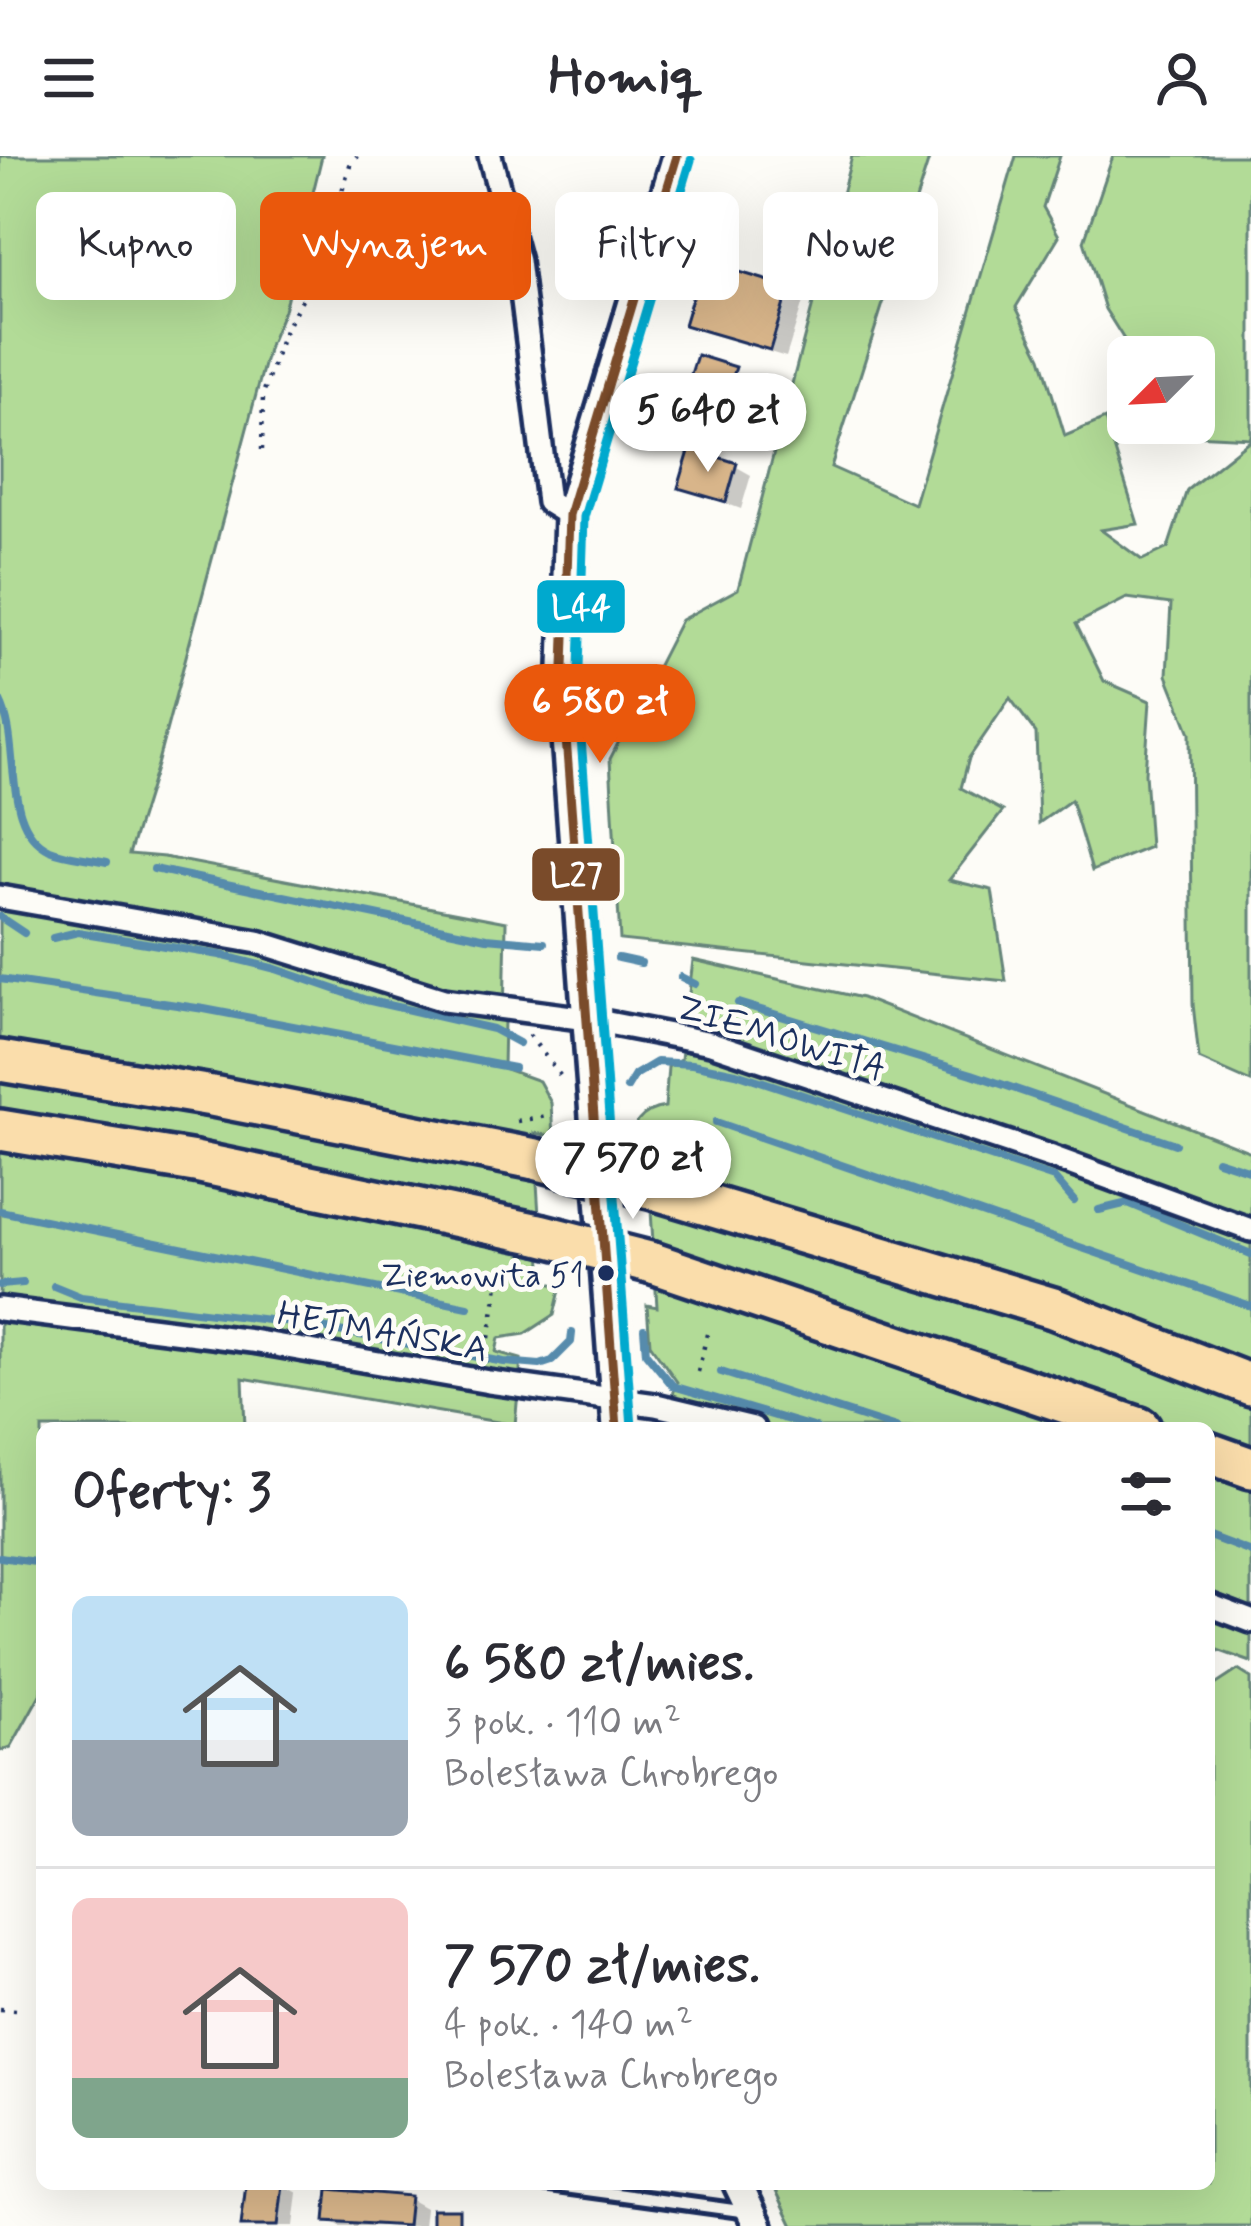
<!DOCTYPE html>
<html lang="pl">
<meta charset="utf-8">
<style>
:root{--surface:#fff;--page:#f7f7f7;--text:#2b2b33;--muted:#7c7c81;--line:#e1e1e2;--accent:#ea580c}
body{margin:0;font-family:Mynerve,sans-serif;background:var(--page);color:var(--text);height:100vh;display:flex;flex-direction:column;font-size:45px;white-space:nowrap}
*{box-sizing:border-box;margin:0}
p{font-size:39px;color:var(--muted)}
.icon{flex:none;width:66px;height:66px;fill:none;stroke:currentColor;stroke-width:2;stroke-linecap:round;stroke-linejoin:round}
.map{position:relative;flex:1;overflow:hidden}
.details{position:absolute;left:36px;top:1266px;width:1179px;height:768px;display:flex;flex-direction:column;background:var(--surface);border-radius:18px;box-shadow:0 12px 48px #0002}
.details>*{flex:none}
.banner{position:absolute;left:36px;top:36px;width:1179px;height:108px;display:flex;gap:24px}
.needle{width:78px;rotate:246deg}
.tools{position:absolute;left:1107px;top:180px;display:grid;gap:24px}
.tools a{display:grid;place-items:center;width:108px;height:108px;border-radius:18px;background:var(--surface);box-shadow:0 12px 48px #0002;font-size:60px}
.price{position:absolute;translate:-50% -102px;padding:0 27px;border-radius:42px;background:#fff;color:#222;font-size:39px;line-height:78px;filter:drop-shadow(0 3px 6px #0008)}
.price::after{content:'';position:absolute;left:50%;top:72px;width:36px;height:27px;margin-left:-18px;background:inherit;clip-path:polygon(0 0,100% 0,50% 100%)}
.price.selected{background:var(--accent);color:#fff}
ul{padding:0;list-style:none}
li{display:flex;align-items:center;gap:36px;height:300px;padding:0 36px}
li+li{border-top:3px solid var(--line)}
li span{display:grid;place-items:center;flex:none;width:336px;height:240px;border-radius:18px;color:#555}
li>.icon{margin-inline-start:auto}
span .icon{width:144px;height:144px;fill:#fffc;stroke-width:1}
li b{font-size:51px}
h2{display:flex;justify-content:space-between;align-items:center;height:144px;padding:0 36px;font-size:51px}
.tag{padding:0 42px;border-radius:18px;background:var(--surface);box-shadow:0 12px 48px #0002;font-size:42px;line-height:108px}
.tag.selected{background:var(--accent);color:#fff}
header{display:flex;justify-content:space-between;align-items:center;height:156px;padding:0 36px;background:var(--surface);font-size:54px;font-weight:800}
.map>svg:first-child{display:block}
</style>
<header><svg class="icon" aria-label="menu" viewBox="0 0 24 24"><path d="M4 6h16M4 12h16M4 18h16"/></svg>Homiq<svg class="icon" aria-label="person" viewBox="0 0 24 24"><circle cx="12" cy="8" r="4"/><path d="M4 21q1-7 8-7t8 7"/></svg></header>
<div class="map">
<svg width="1251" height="2070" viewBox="0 0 1251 2070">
<rect width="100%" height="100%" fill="#fdfcf7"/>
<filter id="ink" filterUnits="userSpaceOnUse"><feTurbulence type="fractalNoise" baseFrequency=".00833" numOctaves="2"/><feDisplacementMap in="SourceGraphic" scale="24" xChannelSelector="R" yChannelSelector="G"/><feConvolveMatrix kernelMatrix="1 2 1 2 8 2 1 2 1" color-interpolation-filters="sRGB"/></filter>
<g filter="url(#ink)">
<g fill="#b2db97" stroke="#66857a" stroke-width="3">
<polygon points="0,0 322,0 284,154 269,190 157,609 129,698 164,701 506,766 503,912 539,925 551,947 553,980 534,977 543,1126 561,1130 554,1159 525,1178 499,1182 496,1196 521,1203 515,1269 243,1222 245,1272 42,1272 42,1535 11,1591 0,1595"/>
<polygon points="852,0 930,0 831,311 914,348 1016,0 1060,0 1043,51 1059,80 1016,151 1041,201 1065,280 1105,263 1138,368 1101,374 1142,404 1168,392 1187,334 1251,283 1251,926 1199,903 1193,848 1190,577 1167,519 1171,448 1127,442 1076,468 1104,525 1150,545 1145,617 1150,691 1092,715 1071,644 1039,667 1036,577 1010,542 969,602 961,632 1003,655 949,724 992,734 1006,825 620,784 610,603 681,464 738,433"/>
<polygon points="1113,0 1251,0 1251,282 1193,279 1194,201 1135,201 1105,153 1084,85"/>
<path d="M693 804 862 842 1251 996V1506L1209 1491V1272H662L677 1226 650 1188 647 1149 657 1151 648 1006 625 998C633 973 636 955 665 951L668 911 681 903Z"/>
<polygon points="1238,1514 1251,1522 1251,2070 793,2070 773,2028 1209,2028 1209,1533"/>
</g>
<g fill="#0003">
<polygon points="788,134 804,143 786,201 703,176 688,167"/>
<polygon points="699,202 751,223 740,255 726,251 720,268 694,259"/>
<polygon points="735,310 751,319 741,353 682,331"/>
<polygon points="249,2028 282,2028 298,2037 294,2070 244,2070"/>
<polygon points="409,2043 425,2052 423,2070 340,2070 328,2063"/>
</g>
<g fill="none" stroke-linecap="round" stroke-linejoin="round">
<g stroke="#578bac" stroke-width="8">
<path d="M0 545C22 588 0 671 50 694 67 701 89 702 107 706"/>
<polyline points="154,713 487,782 544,787"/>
<polyline points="0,761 24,777"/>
<polyline points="53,782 78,776 220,799 276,813 366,844 493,873 519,887"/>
<polyline points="618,802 641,807"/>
<polyline points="681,821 695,828"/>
<polyline points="0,823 204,853 514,912"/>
<polyline points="738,847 972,918 1175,988"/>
<polyline points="627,932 635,919 657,906 692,908 736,917 1054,1022 1074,1045"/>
<polyline points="716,966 1251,1150"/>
<polyline points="1217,1004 1251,1015"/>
<polyline points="1099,1054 1128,1047 1251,1098"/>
<polyline points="0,1055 468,1151"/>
<polyline points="0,1129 23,1127"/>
<polyline points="54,1130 81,1141 301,1168 504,1206 540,1209 552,1205 571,1186 572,1177"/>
<polyline points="644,1173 646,1197 673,1230 816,1272"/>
<polyline points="721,1216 896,1272"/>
<polyline points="1209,1380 1251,1396"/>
<polyline points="0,1401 42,1407"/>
</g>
</g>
<g fill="#d8b58a" stroke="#1b2f5e" stroke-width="3">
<polygon points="703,105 789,131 770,194 684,169"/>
<polygon points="697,199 736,211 724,249 685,237"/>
<polygon points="689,238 720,247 713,267 684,257"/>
<polygon points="690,292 737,307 726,346 678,332"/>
<polygon points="246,2028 283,2028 278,2070 241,2070"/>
<polygon points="328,2033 410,2040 407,2070 325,2065"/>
<rect x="432" y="2053" width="27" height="17"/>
</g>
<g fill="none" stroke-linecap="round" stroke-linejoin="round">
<defs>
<polyline id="service" points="543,2028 748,2056"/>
<g id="minor">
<polyline points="490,0 518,105 548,346 569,359"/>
<polyline points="0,741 258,786 444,844 587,863 711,887 1052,1001 1251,1074"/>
<polyline points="0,1153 252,1185 489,1226 656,1249 753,1272"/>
<polyline points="1209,1449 1251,1465"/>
</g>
<g id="tertiary">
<polyline points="617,1272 563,541 569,359 677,0"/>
<polyline points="738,2028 758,2070"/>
</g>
<g id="motorway">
<polyline points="0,905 212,940 535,1003"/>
<polyline points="0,974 195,1006 539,1078"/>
<polyline points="650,1032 1053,1152 1251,1229"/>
<polyline points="653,1107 1140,1272"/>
<polyline points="1209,1297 1251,1312"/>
</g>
</defs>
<use href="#service" stroke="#1b2f5e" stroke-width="20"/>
<use href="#minor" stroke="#1b2f5e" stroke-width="30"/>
<use href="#tertiary" stroke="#1b2f5e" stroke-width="36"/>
<use href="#motorway" stroke="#1b2f5e" stroke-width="48"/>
<g stroke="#1b2f5e" stroke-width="4.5" stroke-dasharray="3 9" stroke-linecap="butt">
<polyline points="262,294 263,238 285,174 318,114 350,9 357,0"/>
<polyline points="529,879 562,922"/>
<polyline points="517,965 553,959"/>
<polyline points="489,1182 499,1123"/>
<polyline points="698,1216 707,1178"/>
<polyline points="0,1853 16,1854"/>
</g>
<use href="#service" stroke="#fdfcf7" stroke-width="10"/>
<use href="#minor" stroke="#fdfcf7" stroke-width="21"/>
<use href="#tertiary" stroke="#fdfcf7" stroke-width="27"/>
<use href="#motorway" stroke="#faddab" stroke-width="39"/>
<defs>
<g id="motorway-bridge">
<polyline points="535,1003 650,1032"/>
<polyline points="539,1078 653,1107"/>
</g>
</defs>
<use href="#motorway-bridge" stroke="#1b2f5e" stroke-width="48" stroke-linecap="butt"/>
<use href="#motorway-bridge" stroke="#faddab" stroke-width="39"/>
<defs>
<polyline id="bus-1" points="617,1272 563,541 569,359 677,0"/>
<polyline id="bus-2" points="632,1271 578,541 584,361 691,4"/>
</defs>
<use href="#bus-1" stroke="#fdfcf7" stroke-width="18"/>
<use href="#bus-2" stroke="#fdfcf7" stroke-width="18"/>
<use href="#bus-1" stroke="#7a4b2a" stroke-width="9"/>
<use href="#bus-2" stroke="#00a9ce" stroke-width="9"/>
</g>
</g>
<circle fill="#1b2f5e" stroke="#fdfcf7" stroke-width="4.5" cx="606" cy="1117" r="10"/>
<g text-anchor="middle" stroke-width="10" stroke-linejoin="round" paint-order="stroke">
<g font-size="33" fill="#1b2f5e" stroke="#fdfcf7" text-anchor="end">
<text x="584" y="1130">Ziemowita 51</text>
</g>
<g font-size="36" fill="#1b2f5e" stroke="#fdfcf7">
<text transform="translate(782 880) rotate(17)" y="13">ZIEMOWITA</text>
<text transform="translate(383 1174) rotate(10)" y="13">HETMAŃSKA</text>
</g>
</g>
<g stroke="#fdfcf7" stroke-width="4.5">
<rect x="535" y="422" width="92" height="57" rx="12" fill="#00a9ce"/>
<rect x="530" y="690" width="92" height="57" rx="12" fill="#7a4b2a"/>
</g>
<g font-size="33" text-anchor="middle" font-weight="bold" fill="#fff">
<text x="581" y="462">L44</text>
<text x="576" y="730">L27</text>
</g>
</svg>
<div class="tools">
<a><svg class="needle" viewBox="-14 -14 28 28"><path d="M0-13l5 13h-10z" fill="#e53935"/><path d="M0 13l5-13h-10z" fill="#7c7c81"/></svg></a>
</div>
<b class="price" style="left:708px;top:319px">5 640 zł</b>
<b class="price selected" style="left:600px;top:610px">6 580 zł</b>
<b class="price" style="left:633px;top:1066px">7 570 zł</b>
<div class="banner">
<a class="tag">Kupno</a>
<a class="tag selected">Wynajem</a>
<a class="tag">Filtry</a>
<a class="tag">Nowe</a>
</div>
<section class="details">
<h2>Oferty: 3<svg class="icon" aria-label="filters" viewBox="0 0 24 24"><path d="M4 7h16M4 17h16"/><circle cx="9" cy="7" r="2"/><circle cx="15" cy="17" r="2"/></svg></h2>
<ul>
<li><span style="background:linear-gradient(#bfe0f5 60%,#9aa5b1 0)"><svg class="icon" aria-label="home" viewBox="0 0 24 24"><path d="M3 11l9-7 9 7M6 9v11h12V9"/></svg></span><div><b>6 580 zł/mies.</b><p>3 pok. · 110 m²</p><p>Bolesława Chrobrego</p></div></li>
<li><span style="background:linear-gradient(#f6c9c9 75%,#7fa58c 0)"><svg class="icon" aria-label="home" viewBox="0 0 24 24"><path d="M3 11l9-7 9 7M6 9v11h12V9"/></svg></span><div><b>7 570 zł/mies.</b><p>4 pok. · 140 m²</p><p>Bolesława Chrobrego</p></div></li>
</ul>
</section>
</div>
